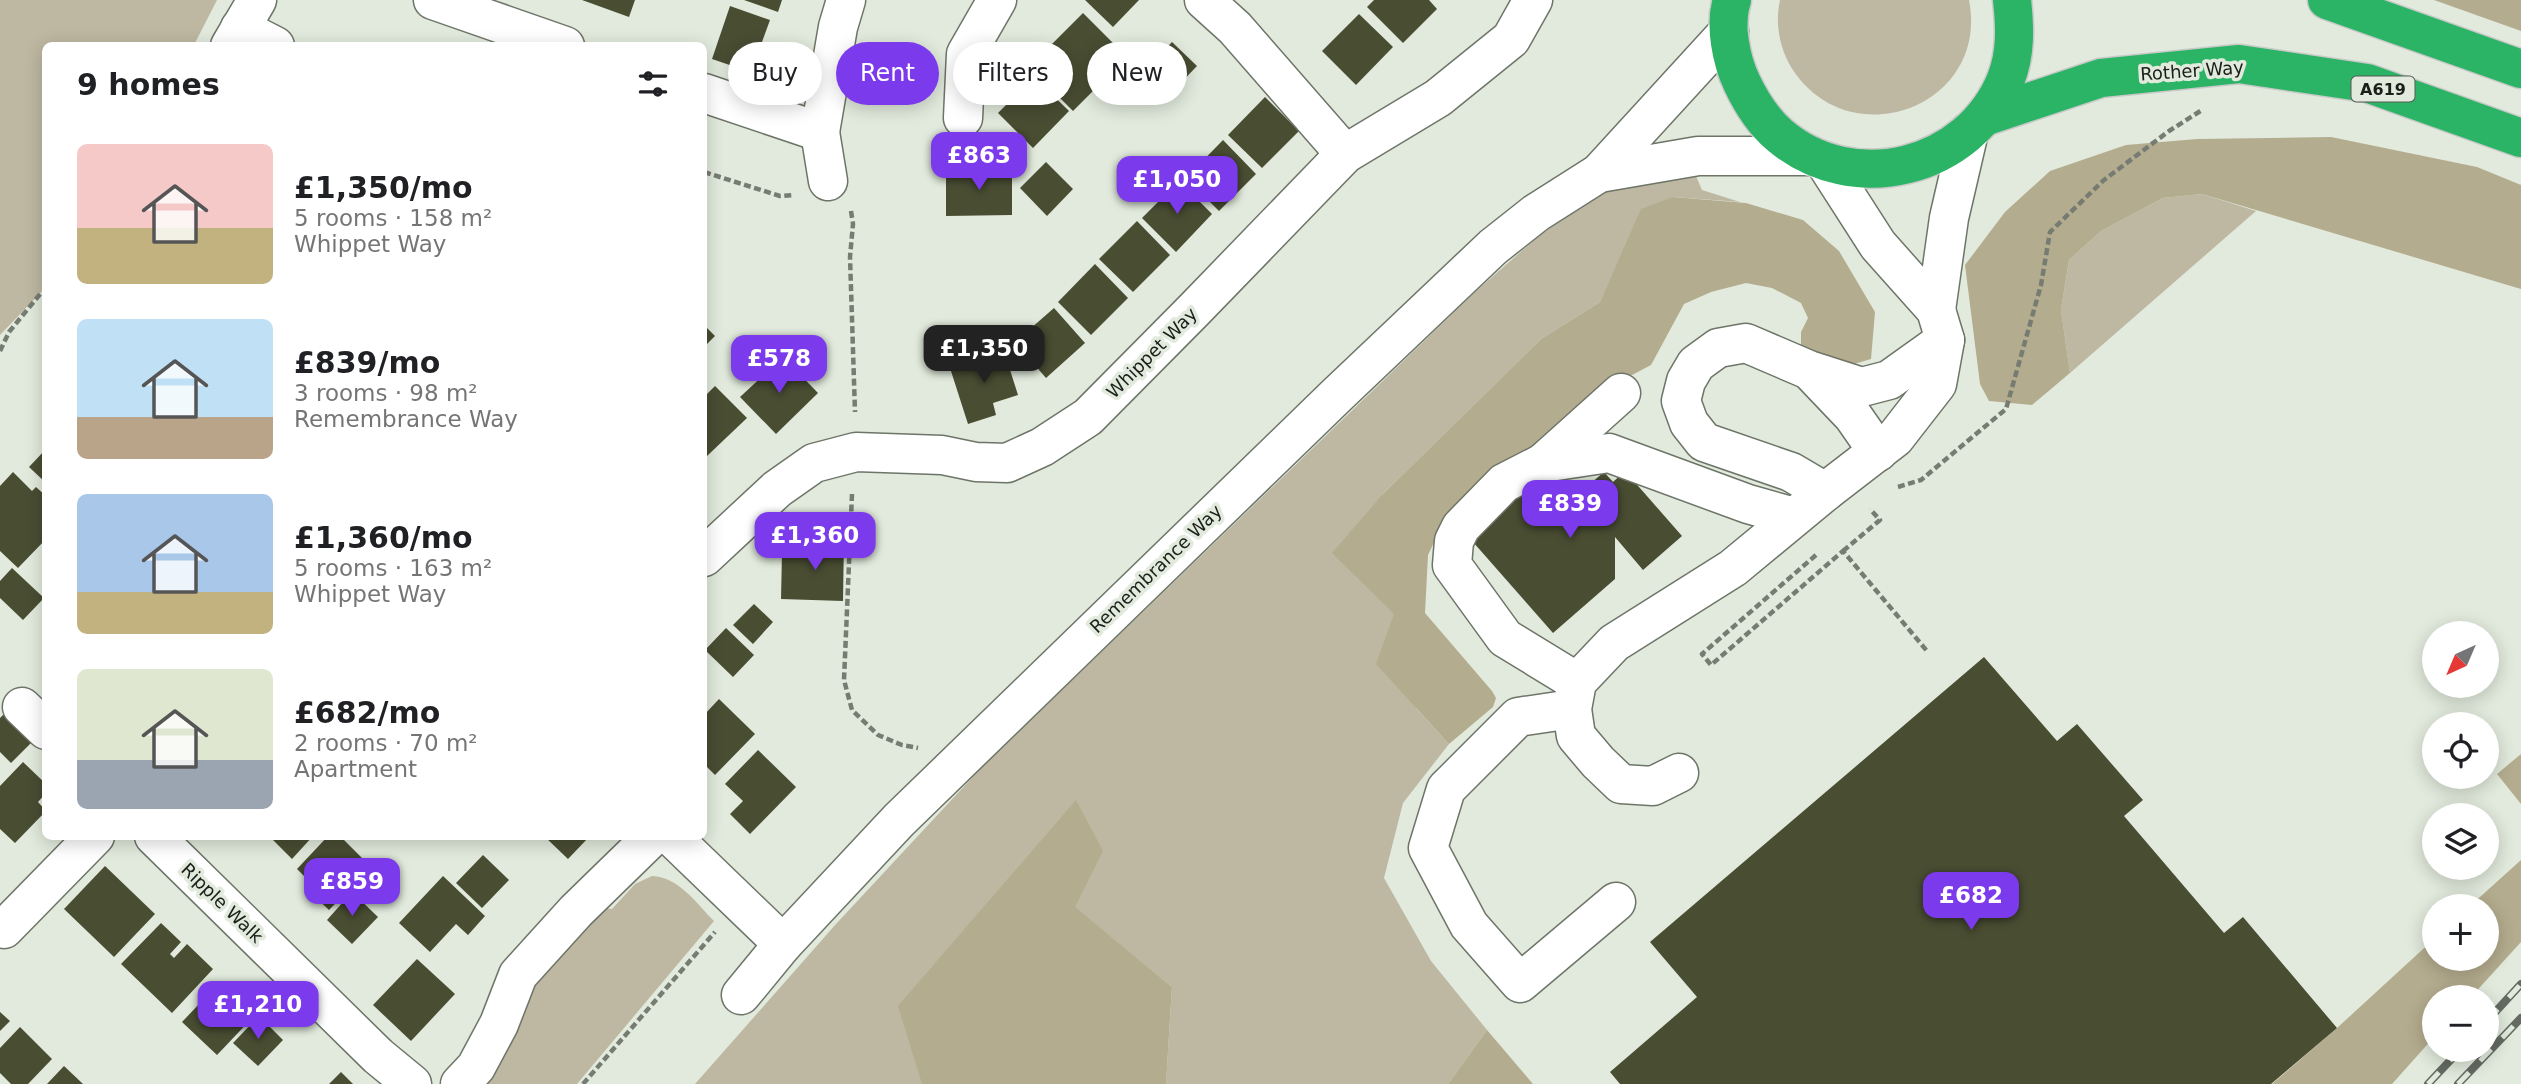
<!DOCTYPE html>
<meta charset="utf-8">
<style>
:root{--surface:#fff;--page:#f6f6f6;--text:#202124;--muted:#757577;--accent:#7c3aed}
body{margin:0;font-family:"DejaVu Sans",sans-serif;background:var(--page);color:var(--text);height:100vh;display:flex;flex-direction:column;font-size:26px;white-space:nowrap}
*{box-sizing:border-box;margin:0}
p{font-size:23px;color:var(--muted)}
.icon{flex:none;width:38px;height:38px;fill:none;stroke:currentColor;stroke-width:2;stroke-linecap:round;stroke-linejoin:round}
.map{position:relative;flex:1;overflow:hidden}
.sheet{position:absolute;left:42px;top:42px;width:665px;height:798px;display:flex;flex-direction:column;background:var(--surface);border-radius:10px;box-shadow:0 4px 18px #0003}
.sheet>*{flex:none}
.guide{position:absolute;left:728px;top:42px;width:665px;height:63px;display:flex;gap:14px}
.needle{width:46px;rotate:224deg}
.controls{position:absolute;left:2422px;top:621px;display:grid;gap:14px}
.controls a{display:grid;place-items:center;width:77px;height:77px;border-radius:50%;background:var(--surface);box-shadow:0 4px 18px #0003;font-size:35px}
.price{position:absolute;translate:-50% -60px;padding:0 16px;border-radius:14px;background:var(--accent);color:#fff;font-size:23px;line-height:46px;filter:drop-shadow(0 2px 4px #0008)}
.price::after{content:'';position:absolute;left:50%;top:42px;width:21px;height:16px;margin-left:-10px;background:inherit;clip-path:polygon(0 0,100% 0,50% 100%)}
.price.on{background:#222;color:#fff}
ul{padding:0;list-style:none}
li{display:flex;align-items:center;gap:21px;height:175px;padding:0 35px}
li span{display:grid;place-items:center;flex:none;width:196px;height:140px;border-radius:10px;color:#555}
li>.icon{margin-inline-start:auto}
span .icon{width:84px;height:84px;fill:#fffc;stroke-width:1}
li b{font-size:30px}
h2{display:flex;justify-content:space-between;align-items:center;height:84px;padding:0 35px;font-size:30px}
.tag{padding:0 24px;border-radius:32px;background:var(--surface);box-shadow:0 4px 18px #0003;font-size:24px;line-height:63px}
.tag.on{background:var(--accent);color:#fff}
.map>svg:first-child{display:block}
</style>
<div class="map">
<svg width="2521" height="1084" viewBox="0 0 2521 1084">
<rect width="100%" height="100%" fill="#e1eadc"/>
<g fill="#beb8a2">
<polygon points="0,0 217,0 194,45 46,46 45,288 0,335"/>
<path d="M1780 0H1969C1990 107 1848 159 1791 67 1779 47 1775 22 1780 0Z"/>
<polygon points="1696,176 1702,190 1740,202 1673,197 1617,265 1600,302 1541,339 1382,495 1394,614 1416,708 1449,744 1403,803 1384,878 1431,961 1487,1030 1448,1084 1166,1084 1172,987 1074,907 1102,851 922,1084 695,1084 836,924 983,766 1475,292 1541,234 1610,190 1657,178"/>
<polygon points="2202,194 2256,211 2070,373 2061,310 2069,260 2101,231 2163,198"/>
<path d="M652 876C679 877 696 903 714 921L577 1084H477L532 985 598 907 612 909 635 884Z"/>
</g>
<g fill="#b4ac8e">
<polygon points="2434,0 2521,0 2521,31"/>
<polygon points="2331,137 2477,167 2521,185 2521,289 2202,194 2163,198 2101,231 2069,260 2061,310 2070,373 2032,405 1989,401 1980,384 1965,265 2005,212 2050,171 2126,145 2197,139"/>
<polygon points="1673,197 1746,203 1803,220 1839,251 1875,312 1871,359 1844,367 1801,349 1801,332 1808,318 1801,303 1772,288 1746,283 1711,292 1684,304 1651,365 1615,384 1439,532 1428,555 1425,613 1492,691 1496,698 1493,707 1449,744 1376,664 1394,614 1332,553 1382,495 1541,339 1600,302 1641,209"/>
<polygon points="2521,754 2521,804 2497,774"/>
<polygon points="1076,800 1103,851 1075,907 1172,987 1166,1084 922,1084 898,1006"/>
<polygon points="2521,860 2521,942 2471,997 2434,998 2434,1037 2392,1084 2272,1084 2337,1028 2434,939 2434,959 2487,959 2487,906 2470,906"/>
<polygon points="1487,1030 1533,1084 1448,1084"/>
</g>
<g fill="#494d32">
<polygon points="582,0 635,0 629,17"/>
<polygon points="744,0 782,0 778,12"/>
<polygon points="1085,0 1139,0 1113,27"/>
<polygon points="1374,0 1429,0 1437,9 1403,43 1367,7"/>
<polygon points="730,6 770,20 762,42 781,49 771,79 712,59"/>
<polygon points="1083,13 1127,57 1073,111 1029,67"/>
<polygon points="1359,14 1393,47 1356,85 1322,51"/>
<polygon points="1172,42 1197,66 1172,92 1147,68"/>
<polygon points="1034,77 1069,111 1033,148 998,113"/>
<polygon points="1265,97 1299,131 1262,168 1228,135"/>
<polygon points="1223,140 1256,174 1219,211 1186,178"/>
<polygon points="1046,162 1073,189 1047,216 1020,188"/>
<polygon points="1012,167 1012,215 946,216 946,168"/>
<polygon points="1179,181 1212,214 1176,252 1142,218"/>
<polygon points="1137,221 1170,255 1133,292 1099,259"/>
<polygon points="1095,264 1128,298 1091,335 1058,302"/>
<polygon points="1054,308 1085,343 1046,378 1015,342"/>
<polygon points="704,325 715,336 704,347"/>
<polygon points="1004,351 1018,395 993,403 996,415 968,424 950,368"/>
<polygon points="783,357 818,393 776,434 740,397"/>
<polygon points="715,386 747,418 707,456 704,452 704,397"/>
<polygon points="46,449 46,483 29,467"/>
<polygon points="1625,471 1682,536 1643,570 1615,537 1615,579 1553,633 1466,534 1529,478 1591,483 1604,472 1613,482"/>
<polygon points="13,472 32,491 36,487 46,496 46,539 18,568 0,551 0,486"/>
<polygon points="817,537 844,538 843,601 781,599 782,552 817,553"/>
<polygon points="12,568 44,598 23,620 0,598 0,581"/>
<polygon points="754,604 773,622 753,644 733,625"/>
<polygon points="726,628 754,655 733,677 705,650"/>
<polygon points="1984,657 2057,741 2077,724 2143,800 2124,816 2224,933 2243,917 2337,1028 2271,1084 1620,1084 1610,1072 1697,997 1650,942"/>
<polygon points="719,699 755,734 715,775 704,764 704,715"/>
<polygon points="5,713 34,740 11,763 0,752 0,718"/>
<polygon points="758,750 796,787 750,834 730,814 743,801 725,784"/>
<polygon points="23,762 46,784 46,793 38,802 46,811 15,843 0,829 0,786"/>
<polygon points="269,836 313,836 292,859"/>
<polygon points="328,836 340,836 371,867 329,910 310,892 315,887 297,869"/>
<polygon points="544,836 590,836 568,859"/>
<polygon points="483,855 509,880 482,908 456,883"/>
<polygon points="105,866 155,914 114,957 64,909"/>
<polygon points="443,876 485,916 468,935 456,924 430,952 399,923"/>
<polygon points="352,892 378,917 352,944 327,920"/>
<polygon points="161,923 181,942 170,954 174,958 187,944 213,969 172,1013 121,964"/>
<polygon points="417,959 455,994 411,1041 373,1005"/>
<polygon points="221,981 256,1014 217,1055 182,1022"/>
<polygon points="0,1012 10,1021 0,1031"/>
<polygon points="259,1016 283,1040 258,1066 233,1043"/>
<polygon points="20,1027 52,1059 28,1084 11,1084 0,1073 0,1048"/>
<polygon points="64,1066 83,1084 47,1084"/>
<polygon points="341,1072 353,1084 329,1084"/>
</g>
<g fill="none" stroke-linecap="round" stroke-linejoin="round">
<defs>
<g id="minor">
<polyline points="433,0 565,46"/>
<polyline points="1204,0 1235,28 1345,154"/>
<polyline points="240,28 275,46"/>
<polyline points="230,46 257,0"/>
<polyline points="704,93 820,132 838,27 846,0"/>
<polyline points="963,118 966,54 997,0"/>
<polyline points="820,132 828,181"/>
<polyline points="1599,173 1698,156 1811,156"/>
<polyline points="1936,310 1949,218 1969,132"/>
<polyline points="1813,374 1853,416 1878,452"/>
<polyline points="1543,463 1621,393"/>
<polyline points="1825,492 1791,472 1704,442 1689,423 1681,401 1686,381 1696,364 1718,348 1746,343 1809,370 1862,387 1889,380 1945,340"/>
<polyline points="704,557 777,489 814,463 856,452 942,455 976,462 1007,463 1042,447 1088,417 1194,310 1345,154 1438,98 1511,39 1533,0"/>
<polyline points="1577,682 1505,638 1452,565 1454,541 1461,527 1504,483 1543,463 1609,453 1748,504 1794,517"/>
<polyline points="22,707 46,730"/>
<polyline points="1572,709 1518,717 1446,789 1428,848 1469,925 1520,983 1616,902"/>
<polyline points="1679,773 1653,786 1621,784 1598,762 1576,736 1572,709 1577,682 1614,643 1733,568 1825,492 1895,438 1937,384 1945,340 1936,310 1878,245 1824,161"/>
<polyline points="154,836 378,1056 412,1084"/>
<polyline points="671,836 783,944"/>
<polyline points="4,929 95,836"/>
<polyline points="741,995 783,944 899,820 1337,395 1493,247 1536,213 1599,173 1729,31"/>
<polyline points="460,1084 476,1067 499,1024 518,975 576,911 653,836"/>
</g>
<g id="highway">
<path d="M1732 0C1724 25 1731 60 1742 83 1751 102 1763 121 1779 135 1853 198 1970 169 2006 79 2016 53 2015 27 2012 0"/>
<polyline points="2327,0 2521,69"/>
<polyline points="1984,117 2101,78 2239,64 2367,83 2521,138"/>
</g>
</defs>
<use href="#minor" stroke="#6d7568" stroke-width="41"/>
<use href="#highway" stroke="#c8c9c8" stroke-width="41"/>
<g stroke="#777c73" stroke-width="4.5" stroke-dasharray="7 3.5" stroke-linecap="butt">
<polyline points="704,172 780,196 793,195"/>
<polyline points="851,211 853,224 850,257 855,412"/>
<polyline points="0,351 9,332 41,293 46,293"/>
<polyline points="1898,487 1921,480 2006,409 2041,285 2050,232 2104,180 2169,131 2202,110"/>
<polyline points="852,494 844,680 852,710 878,735 902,745 918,748"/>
<polyline points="1843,551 1880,520 1870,509"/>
<polyline points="1816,555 1702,654 1711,665 1843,551 1927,651"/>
<polyline points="583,1084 715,932"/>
</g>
<use href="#minor" stroke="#fff" stroke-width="38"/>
<use href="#highway" stroke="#2bb465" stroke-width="38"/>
<defs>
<g id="rail">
<polyline points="2487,1021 2521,984"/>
<polyline points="2428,1084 2460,1050"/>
<polyline points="2458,1084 2521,1018"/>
</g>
</defs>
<use href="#rail" stroke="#656a62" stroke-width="8"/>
<use href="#rail" stroke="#e1eadc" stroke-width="5" stroke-dasharray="16" stroke-linecap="butt"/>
</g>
<g text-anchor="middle" stroke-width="7" stroke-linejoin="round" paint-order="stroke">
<rect fill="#e1eadc" stroke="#565b54" stroke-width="2" x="2351.5" y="76.5" width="63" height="25" rx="5"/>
<g font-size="16" font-weight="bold" fill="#1b1e19">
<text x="2383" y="95">A619</text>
</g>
<g font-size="18" fill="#1b1e19" stroke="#e1eadc">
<text transform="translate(2192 71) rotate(-4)" y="6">Rother Way</text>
<text transform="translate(1152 353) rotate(-45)" y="6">Whippet Way</text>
<text transform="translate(1156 569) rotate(-44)" y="6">Remembrance Way</text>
<text transform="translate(222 903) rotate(44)" y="6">Ripple Walk</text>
</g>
</g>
</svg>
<div class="controls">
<a><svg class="needle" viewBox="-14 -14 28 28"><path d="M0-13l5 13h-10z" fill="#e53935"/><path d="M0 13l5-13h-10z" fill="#757577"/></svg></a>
<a><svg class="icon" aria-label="locate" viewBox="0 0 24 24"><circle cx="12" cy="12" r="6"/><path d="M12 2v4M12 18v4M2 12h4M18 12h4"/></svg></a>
<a><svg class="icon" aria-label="layers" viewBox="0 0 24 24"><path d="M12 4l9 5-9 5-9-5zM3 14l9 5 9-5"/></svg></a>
<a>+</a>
<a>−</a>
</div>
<b class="price" style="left:979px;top:192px">£863</b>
<b class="price" style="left:1177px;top:216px">£1,050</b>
<b class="price on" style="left:984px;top:385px">£1,350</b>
<b class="price" style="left:779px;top:395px">£578</b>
<b class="price" style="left:1570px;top:540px">£839</b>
<b class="price" style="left:815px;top:572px">£1,360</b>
<b class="price" style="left:352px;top:918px">£859</b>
<b class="price" style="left:1971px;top:932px">£682</b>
<b class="price" style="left:258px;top:1041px">£1,210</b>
<div class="guide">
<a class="tag">Buy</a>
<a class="tag on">Rent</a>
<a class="tag">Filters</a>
<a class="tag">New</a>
</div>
<section class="sheet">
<h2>9 homes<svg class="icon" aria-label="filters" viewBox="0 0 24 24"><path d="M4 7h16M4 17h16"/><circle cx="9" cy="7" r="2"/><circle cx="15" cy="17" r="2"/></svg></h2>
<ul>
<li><span style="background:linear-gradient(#f6c9c9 60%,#c2b280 0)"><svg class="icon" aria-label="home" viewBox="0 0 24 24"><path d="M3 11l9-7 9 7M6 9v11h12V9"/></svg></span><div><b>£1,350/mo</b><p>5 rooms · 158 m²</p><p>Whippet Way</p></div></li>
<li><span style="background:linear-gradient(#bfe0f5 70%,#b9a48a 0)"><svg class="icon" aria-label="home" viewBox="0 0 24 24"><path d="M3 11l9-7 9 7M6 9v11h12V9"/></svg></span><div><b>£839/mo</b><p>3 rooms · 98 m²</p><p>Remembrance Way</p></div></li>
<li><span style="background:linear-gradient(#a9c7e8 70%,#c2b280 0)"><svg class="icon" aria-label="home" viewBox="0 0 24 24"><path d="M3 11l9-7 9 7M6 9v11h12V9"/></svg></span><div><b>£1,360/mo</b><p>5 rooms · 163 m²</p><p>Whippet Way</p></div></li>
<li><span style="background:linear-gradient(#dfe7d0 65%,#9aa5b1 0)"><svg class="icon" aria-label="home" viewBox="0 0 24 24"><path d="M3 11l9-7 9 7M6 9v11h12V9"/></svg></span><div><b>£682/mo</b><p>2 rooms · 70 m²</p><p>Apartment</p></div></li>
</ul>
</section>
</div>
